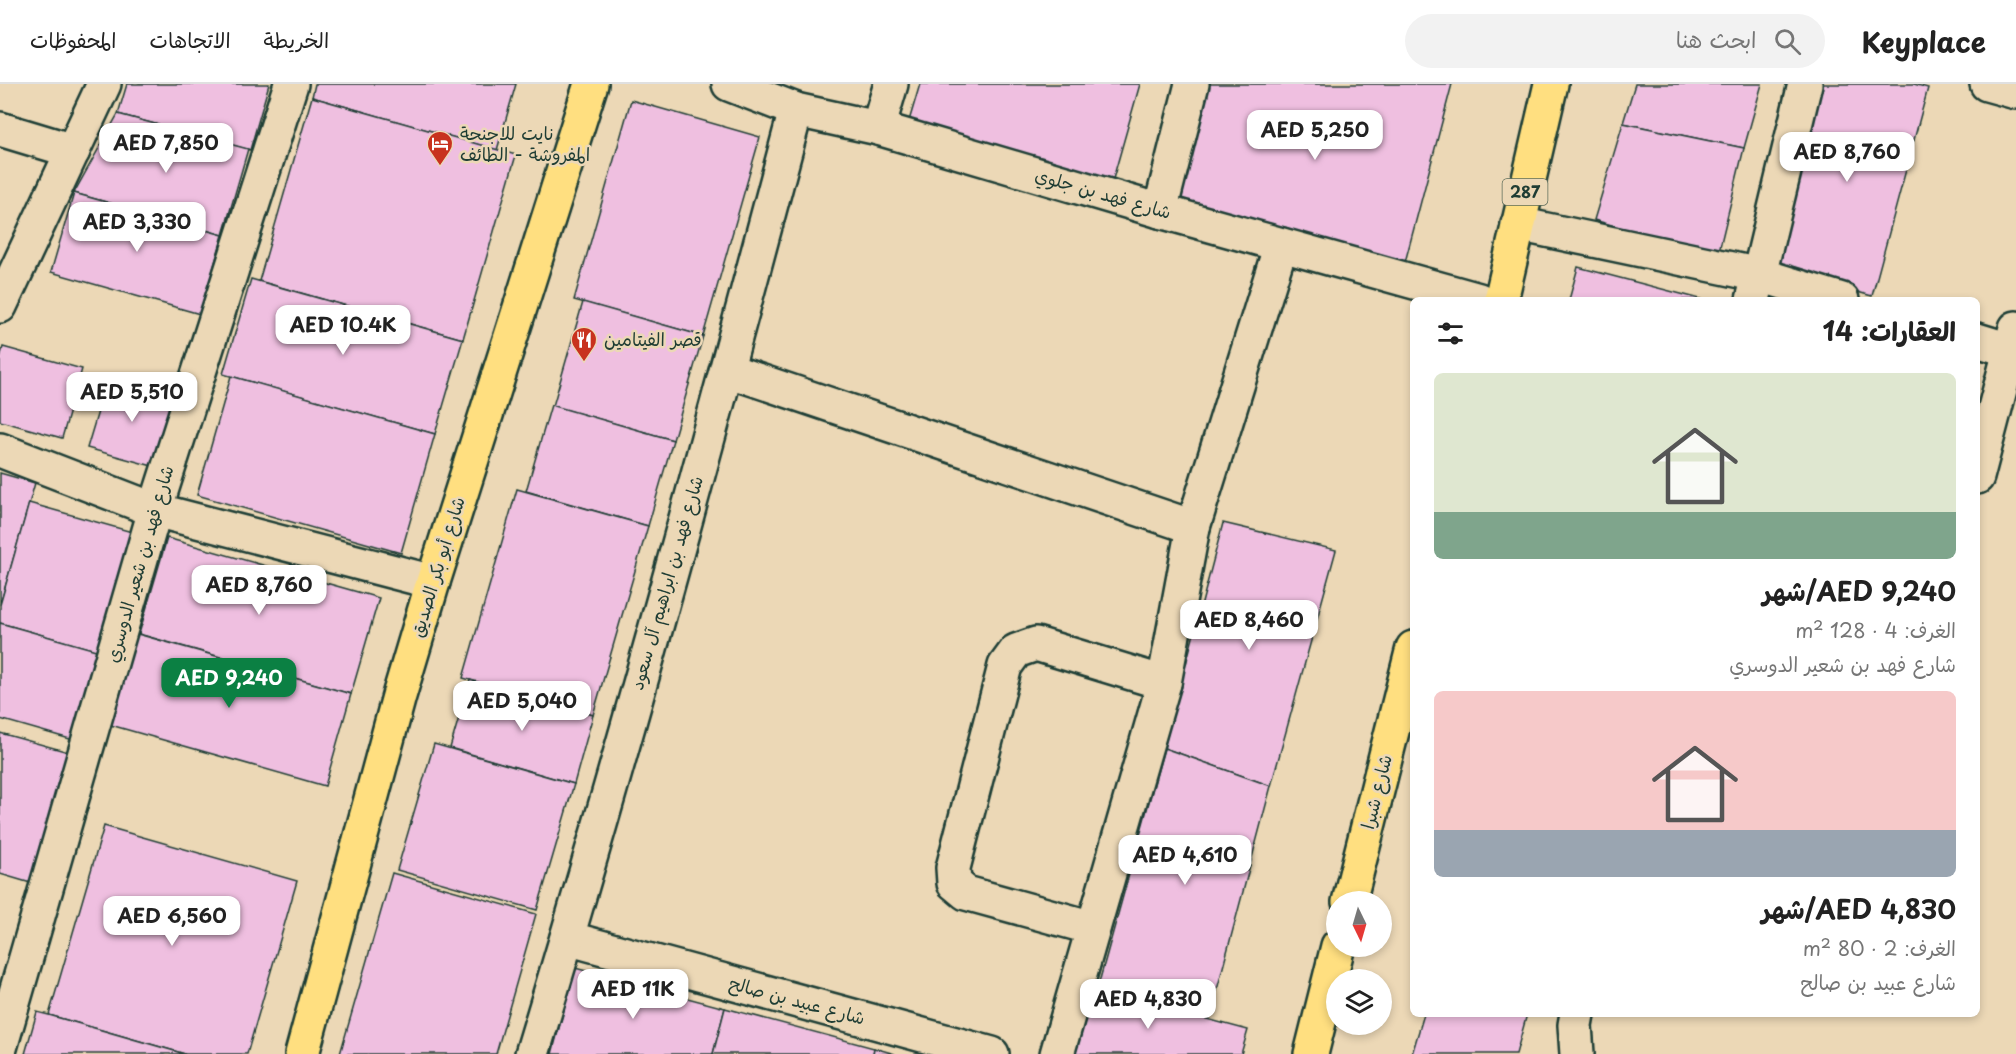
<!DOCTYPE html>
<html lang="ar">
<meta charset="utf-8">
<style>
:root{--surface:#fff;--page:#f2f2f2;--text:#222;--muted:#767676;--line:#e0e0e0;--accent:#0b8043}
body{margin:0;font-family:"Playpen Sans","Playpen Sans Arabic",sans-serif;background:var(--page);color:var(--text);direction:rtl;height:100vh;display:flex;flex-direction:column;font-size:22px;white-space:nowrap}
*{box-sizing:border-box;margin:0}
p{font-size:20px;color:var(--muted)}
.icon{flex:none;width:33px;height:33px;fill:none;stroke:currentColor;stroke-width:2;stroke-linecap:round;stroke-linejoin:round}
.map{position:relative;flex:1;overflow:hidden;direction:ltr}
.sheet{position:absolute;left:1410px;top:213px;width:570px;height:720px;display:flex;flex-direction:column;background:var(--surface);border-radius:9px;box-shadow:0 3px 9px #0003;direction:rtl}
.sheet>*{flex:none}
.needle{width:39px;rotate:175deg}
.controls{position:absolute;left:1326px;top:807px;display:grid;gap:12px}
.controls a{display:grid;place-items:center;width:66px;height:66px;border-radius:50%;background:var(--surface);box-shadow:0 3px 9px #0003;font-size:30px}
.price{position:absolute;translate:-50% -51px;padding:0 14px;border-radius:12px;background:#fff;color:#222;font-size:20px;line-height:39px;filter:drop-shadow(0 2px 3px #0008)}
.price::after{content:'';position:absolute;left:50%;top:36px;width:18px;height:14px;margin-left:-9px;background:inherit;clip-path:polygon(0 0,100% 0,50% 100%)}
.price.on{background:var(--accent);color:#fff}
ul{padding:0;list-style:none}
li{display:grid;align-content:center;gap:12px;height:318px;padding:0 24px}
li span{display:grid;place-items:center;height:186px;border-radius:9px;color:#555}
li>.icon{margin-inline-start:auto}
span .icon{width:108px;height:108px;fill:#fffc;stroke-width:1}
li b{font-size:26px}
h2{display:flex;justify-content:space-between;align-items:center;height:72px;padding:0 24px;font-size:26px}
header{display:flex;align-items:center;gap:36px;box-sizing:border-box;height:84px;padding:0 30px;background:var(--surface);border-bottom:2px solid var(--line)}
header strong{font-size:28px}
nav{display:flex;gap:33px;margin-inline-start:auto;font-size:21px}
.search{width:420px;height:54px;background:var(--page);display:flex;align-items:center;gap:15px;box-sizing:border-box;padding:0 21px;border-radius:33px;color:var(--muted);font-size:22px}
.map>svg:first-child{display:block}
</style>
<header>
<strong>Keyplace</strong>
<div class="search"><svg class="icon" aria-label="search" viewBox="0 0 24 24"><circle cx="10" cy="10" r="6"/><path d="M15 15l6 6"/></svg>ابحث هنا</div>
<nav><a>الخريطة</a><a>الاتجاهات</a><a>المحفوظات</a></nav>
</header>
<div class="map">
<svg width="2016" height="970" viewBox="0 0 2016 970">
<rect width="100%" height="100%" fill="#ecd8b6"/>
<filter id="ink" filterUnits="userSpaceOnUse"><feTurbulence type="fractalNoise" baseFrequency=".0167" numOctaves="2"/><feDisplacementMap in="SourceGraphic" scale="12" xChannelSelector="R" yChannelSelector="G"/><feConvolveMatrix kernelMatrix="1 2 1 2 8 2 1 2 1" color-interpolation-filters="sRGB"/></filter>
<g filter="url(#ink)">
<g fill="#efbfe0" stroke="#1f3d34" stroke-width="1.5">
<polygon points="127,0 269,0 250,66 118,30"/>
<polygon points="315,0 516,0 497,66 312,13"/>
<polygon points="920,0 1140,0 1113,95 909,37"/>
<polygon points="1203,0 1452,0 1404,182 1171,122"/>
<polygon points="1635,0 1762,0 1744,64 1623,39"/>
<polygon points="1817,0 1914,0 1928,4 1872,212 1767,183"/>
<polygon points="312,13 516,71 463,255 259,197"/>
<polygon points="631,16 760,53 703,252 574,216"/>
<polygon points="118,30 248,65 223,151 74,109"/>
<polygon points="1623,39 1744,64 1718,171 1594,136"/>
<polygon points="74,109 223,151 200,230 51,188"/>
<polygon points="1578,183 1704,216 1569,216"/>
<polygon points="251,195 463,255 435,350 223,290"/>
<polygon points="583,218 703,252 673,356 553,322"/>
<polygon points="3,263 82,285 62,354 0,337 0,274"/>
<polygon points="231,292 435,350 401,469 197,411"/>
<polygon points="108,294 176,314 156,383 87,364"/>
<polygon points="551,321 673,356 648,442 526,407"/>
<polygon points="0,389 35,399 0,521"/>
<polygon points="517,405 648,442 593,631 463,594"/>
<polygon points="29,419 132,448 98,567 0,539 0,521"/>
<polygon points="1223,439 1336,466 1271,702 1164,664"/>
<polygon points="167,454 379,514 351,610 139,550"/>
<polygon points="0,539 103,568 77,657 0,635"/>
<polygon points="134,549 351,610 325,702 107,640"/>
<polygon points="470,596 593,631 574,700 450,664"/>
<polygon points="0,649 72,669 34,800 0,790"/>
<polygon points="434,660 574,700 537,826 397,786"/>
<polygon points="1164,664 1271,702 1209,936 1097,906"/>
<polygon points="104,742 297,797 247,970 185,970 49,931"/>
<polygon points="392,789 536,830 496,970 340,970"/>
<polygon points="575,884 725,924 713,970 552,970"/>
<polygon points="1087,903 1248,946 1241,970 1069,970"/>
<polygon points="725,924 874,964 873,970 713,970"/>
<polygon points="37,928 49,931 185,970 25,970"/>
<polygon points="1424,930 1527,930 1516,970 1412,970"/>
<polygon points="874,964 895,970 873,970"/>
</g>
<g fill="none" stroke-linecap="round" stroke-linejoin="round">
<defs>
<g id="minor">
<polyline points="729,0 796,26 878,44 1160,127 1479,216"/>
<polyline points="1987,0 2016,8"/>
<polyline points="878,44 891,0"/>
<polyline points="0,45 73,67"/>
<polyline points="1160,127 1192,0"/>
<polyline points="1518,140 1760,191 1842,216"/>
<polyline points="1753,216 1805,0"/>
<polyline points="0,222 104,0"/>
<polyline points="1977,256 2016,268"/>
<polyline points="727,286 1193,443"/>
<polyline points="0,366 155,426 433,498"/>
<polyline points="1977,393 2016,244"/>
<polyline points="1093,844 966,809 954,799 953,784 1005,582 1016,567 1036,560 1164,599"/>
<polyline points="567,854 992,970"/>
<polyline points="0,964 155,426 291,0"/>
<path d="M532 970C627 657 712 342 796 26"/>
<polyline points="1057,970 1164,599 1193,443 1281,161"/>
<polyline points="1577,970 1575,941 1577,930"/>
</g>
<g id="major">
<polyline points="1501,216 1551,0"/>
<polyline points="1349,818 1413,564"/>
<polyline points="302,970 399,612 433,498 591,0"/>
<polyline points="1311,970 1338,862"/>
</g>
</defs>
<use href="#minor" stroke="#1f3d34" stroke-width="38"/>
<use href="#major" stroke="#1f3d34" stroke-width="38"/>
<use href="#minor" stroke="#ecd8b6" stroke-width="33"/>
<use href="#major" stroke="#ffdf80" stroke-width="33"/>
</g>
</g>
<defs>
<symbol id="hotel-pin" viewBox="-11 -11 22 30"><path d="M0 17L-7.5 6A9.5 9.5 0 1 1 7.5 6Z" fill="#c8321e" stroke="#ecd8b6"/><path d="M-6-4.5h1.5V1H6V5H4.5V3h-9V5H-6ZM-4 0a1.8 1.8 0 1 1 3.6 0ZM.5 0V-2.5h3Q6-2.5 6 0Z" fill="#fff"/></symbol>
<symbol id="restaurant-pin" viewBox="-11 -11 22 30"><path d="M0 17L-7.5 6A9.5 9.5 0 1 1 7.5 6Z" fill="#c8321e" stroke="#ecd8b6"/><path d="M-5-6h1v4h1v-4h1v4h1v-4h1v5L-1.5 .5V6h-2V.5L-5-1ZM5-6V6H3V1.5H1.5Q1.5-4 5-6Z" fill="#fff"/></symbol>
</defs>
<g fill-rule="evenodd">
<use href="#hotel-pin" x="425" y="45" width="30" height="40"/>
<use href="#restaurant-pin" x="569" y="241" width="30" height="40"/>
</g>
<g text-anchor="middle" stroke-width="5" stroke-linejoin="round" paint-order="stroke">
<rect fill="#ecd8b6" stroke="#5c6c5b" stroke-width="1.5" x="1502.5" y="95" width="45" height="26" rx="4.5"/>
<g font-size="16" font-weight="bold" fill="#1f3d34">
<text x="1525" y="114">287</text>
</g>
<g font-size="18" fill="#1f3d34" stroke="#ecd8b6" text-anchor="start">
<text x="460" y="56">نايت للاجنحة<tspan x="460" dy="21">المفروشة - الطائف</tspan></text>
<text x="604" y="262">قصر الفيتامين</text>
</g>
<g font-size="18" fill="#1f3d34" stroke="#ecd8b6">
<text transform="translate(1103 110) rotate(16)" y="6">شارع فهد بن جلوي</text>
<text transform="translate(140 480) rotate(-74)" y="6">شارع فهد بن شعير الدوسري</text>
<text transform="translate(438 483) rotate(-73)" y="6">شارع أبو بكر الصديق</text>
<text transform="translate(667 499) rotate(-74)" y="6">شارع فهد بن ابراهيم آل سعود</text>
<text transform="translate(1377 708) rotate(-76)" y="6">شارع شبرا</text>
<text transform="translate(797 917) rotate(15)" y="6">شارع عبيد بن صالح</text>
</g>
</g>
</svg>
<div class="controls">
<a><svg class="needle" viewBox="-14 -14 28 28"><path d="M0-13l5 13h-10z" fill="#e53935"/><path d="M0 13l5-13h-10z" fill="#767676"/></svg></a>
<a><svg class="icon" aria-label="layers" viewBox="0 0 24 24"><path d="M12 4l9 5-9 5-9-5zM3 14l9 5 9-5"/></svg></a>
</div>
<b class="price" style="left:1315px;top:77px">AED 5,250</b>
<b class="price" style="left:166px;top:90px">AED 7,850</b>
<b class="price" style="left:1847px;top:99px">AED 8,760</b>
<b class="price" style="left:137px;top:169px">AED 3,330</b>
<b class="price" style="left:343px;top:272px">AED 10.4K</b>
<b class="price" style="left:132px;top:339px">AED 5,510</b>
<b class="price" style="left:259px;top:532px">AED 8,760</b>
<b class="price" style="left:1249px;top:567px">AED 8,460</b>
<b class="price on" style="left:229px;top:625px">AED 9,240</b>
<b class="price" style="left:522px;top:648px">AED 5,040</b>
<b class="price" style="left:1185px;top:802px">AED 4,610</b>
<b class="price" style="left:172px;top:863px">AED 6,560</b>
<b class="price" style="left:633px;top:936px">AED 11K</b>
<b class="price" style="left:1148px;top:946px">AED 4,830</b>
<section class="sheet">
<h2>العقارات: 14<svg class="icon" aria-label="filters" viewBox="0 0 24 24"><path d="M4 7h16M4 17h16"/><circle cx="9" cy="7" r="2"/><circle cx="15" cy="17" r="2"/></svg></h2>
<ul>
<li><span style="background:linear-gradient(#dfe7d0 75%,#7fa58c 0)"><svg class="icon" aria-label="home" viewBox="0 0 24 24"><path d="M3 11l9-7 9 7M6 9v11h12V9"/></svg></span><div><b>AED 9,240/شهر</b><p>الغرف: 4 · 128 m²</p><p>شارع فهد بن شعير الدوسري</p></div></li>
<li><span style="background:linear-gradient(#f6c9c9 75%,#9aa5b1 0)"><svg class="icon" aria-label="home" viewBox="0 0 24 24"><path d="M3 11l9-7 9 7M6 9v11h12V9"/></svg></span><div><b>AED 4,830/شهر</b><p>الغرف: 2 · 80 m²</p><p>شارع عبيد بن صالح</p></div></li>
</ul>
</section>
</div>
